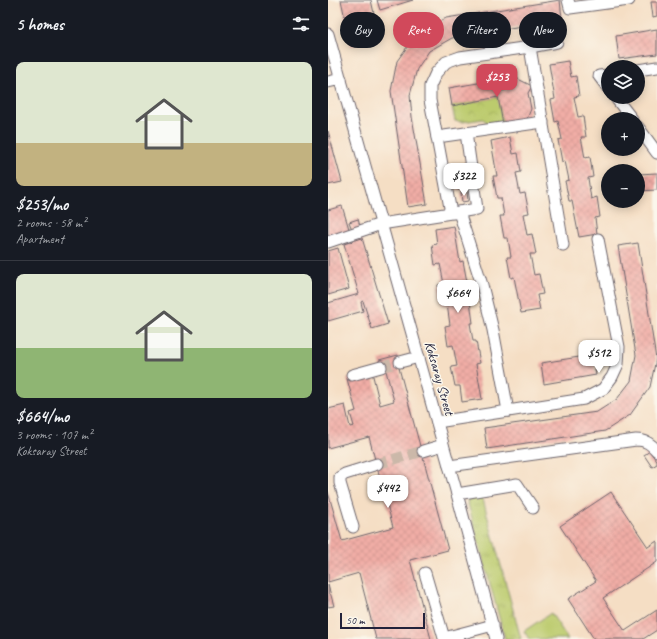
<!DOCTYPE html>
<meta charset="utf-8">
<style>
:root{--surface:#171b24;--page:#242831;--text:#f1f3f6;--muted:#9ea1a6;--line:#363941;--accent:#d1495b}
body{margin:0;font-family:Caveat,sans-serif;background:var(--page);color:var(--text);height:100vh;display:flex;flex-direction:column;font-size:15px;white-space:nowrap}
*{box-sizing:border-box;margin:0}
p{font-size:13px;color:var(--muted)}
.icon{flex:none;width:22px;height:22px;fill:none;stroke:currentColor;stroke-width:2;stroke-linecap:round;stroke-linejoin:round}
.map{position:relative;flex:1;overflow:hidden}
.drawer{display:flex;flex-direction:column;background:var(--surface);width:328px}
.drawer>*{flex:none}
.guide{position:absolute;left:12px;top:12px;width:257px;height:36px;display:flex;gap:8px}
.controls{position:absolute;left:273px;top:60px;display:grid;gap:8px}
.controls a{display:grid;place-items:center;width:44px;height:44px;border-radius:50%;background:var(--surface);box-shadow:0 2px 10px #0003;font-size:20px}
.scale{position:absolute;left:12px;bottom:10px;width:85px;box-sizing:border-box;padding-left:4px;border:2px solid #22223b;border-top:0;font-size:11px;line-height:14px;white-space:nowrap;color:#22223b;-webkit-text-stroke:3px #fbf7ec;paint-order:stroke}
.price{position:absolute;translate:-50% -34px;padding:0 9px;border-radius:8px;background:#fff;color:#222;font-size:13px;line-height:26px;filter:drop-shadow(0 1px 2px #0008)}
.price::after{content:'';position:absolute;left:50%;top:24px;width:12px;height:9px;margin-left:-6px;background:inherit;clip-path:polygon(0 0,100% 0,50% 100%)}
.price.selected{background:var(--accent);color:#fff}
ul{padding:0;list-style:none}
li{display:grid;align-content:center;gap:8px;height:212px;padding:0 16px}
li+li{border-top:1px solid var(--line)}
li span{display:grid;place-items:center;height:124px;border-radius:8px;color:#555}
li>.icon{margin-inline-start:auto}
span .icon{width:72px;height:72px;fill:#fffc;stroke-width:1}
li b{font-size:17px}
h2{display:flex;justify-content:space-between;align-items:center;height:48px;padding:0 16px;font-size:17px}
.pill{padding:0 14px;border-radius:18px;background:var(--surface);box-shadow:0 2px 10px #0003;font-size:14px;line-height:36px}
.pill.selected{background:var(--accent);color:#fff}
main{display:flex;flex:1;min-height:0}
.map>svg:first-child{display:block}
</style>
<main>
<section class="drawer">
<h2>5 homes<svg class="icon" aria-label="filters" viewBox="0 0 24 24"><path d="M4 7h16M4 17h16"/><circle cx="9" cy="7" r="2"/><circle cx="15" cy="17" r="2"/></svg></h2>
<ul>
<li><span style="background:linear-gradient(#dfe7d0 65%,#c2b280 0)"><svg class="icon" aria-label="home" viewBox="0 0 24 24"><path d="M3 11l9-7 9 7M6 9v11h12V9"/></svg></span><div><b>$253/mo</b><p>2 rooms · 58 m²</p><p>Apartment</p></div></li>
<li><span style="background:linear-gradient(#dfe7d0 60%,#8fb573 0)"><svg class="icon" aria-label="home" viewBox="0 0 24 24"><path d="M3 11l9-7 9 7M6 9v11h12V9"/></svg></span><div><b>$664/mo</b><p>3 rooms · 107 m²</p><p>Koksaray Street</p></div></li>
</ul>
</section>
<div class="map">
<svg width="329" height="639" viewBox="0 0 329 639">
<defs>
<pattern id="grass-tufts" width="24" height="20" patternUnits="userSpaceOnUse"><rect width="24" height="20" fill="#bccb6d"/><path d="M3 7l-1-3M5 7V3M7 7l1-3M15 17l-1-3M17 17v-4M19 17l1-3" fill="none" stroke="#a1ae5f"/></pattern>
<pattern id="park-crowns" width="20" height="18" patternUnits="userSpaceOnUse"><rect width="20" height="18" fill="#bccb6d"/><path d="M2 6a3 3 0 1 1 6 0M12 15a3 3 0 1 1 6 0" fill="none" stroke="#a1ae5f"/></pattern>
<pattern id="building-cross-hatch" width="8" height="8" patternUnits="userSpaceOnUse"><rect width="8" height="8" fill="#f1ada6"/><path d="M0 0l8 8M0 8l8-8" fill="none" stroke="#ce9590"/></pattern>
</defs>
<rect width="100%" height="100%" fill="#fbf7ec"/>
<filter id="ink" filterUnits="userSpaceOnUse"><feTurbulence type="fractalNoise" baseFrequency=".025" numOctaves="2"/><feDisplacementMap in="SourceGraphic" scale="8" xChannelSelector="R" yChannelSelector="G"/><feConvolveMatrix kernelMatrix="1 2 1 2 8 2 1 2 1" color-interpolation-filters="sRGB"/></filter>
<filter id="wash" filterUnits="userSpaceOnUse"><feTurbulence type="fractalNoise" baseFrequency=".012" numOctaves="4" result="noise"/><feDisplacementMap in="SourceGraphic" scale="16" xChannelSelector="R" yChannelSelector="G"/><feGaussianBlur stdDeviation="0.9" result="paint"/><feColorMatrix in="noise" values="0 0 0 0 0 0 0 0 0 0 0 0 0 0 0 0 0 1.4 0 .05"/><feComposite in="paint" operator="in"/></filter>
<g filter="url(#wash)">
<rect width="100%" height="100%" fill="#f5dec4"/>
<polygon fill="url(#grass-tufts)" stroke="#6f7654" points="154,496 193,639 177,639 139,500"/>
<polygon fill="url(#park-crowns)" stroke="#6f7654" points="170,97 175,124 161,124 155,119 134,122 127,121 124,106"/>
<polygon fill="#bccb6d" stroke="#6f7654" points="223,613 240,639 201,639 196,631"/>
<g id="blocks">
<g fill="url(#building-cross-hatch)">
<polygon points="13,0 43,0 52,40 23,46"/>
<polygon points="49,0 85,0 52,10"/>
<polygon points="232,0 234,19 124,38 101,51 89,69 82,95 84,117 99,204 80,207 63,91 69,61 87,36 118,18"/>
<polygon points="323,2 329,2 329,16 325,17"/>
<polygon points="329,29 329,54 291,59 288,36"/>
<polygon points="240,61 243,77 248,76 251,96 246,97 250,117 255,116 258,137 253,137 257,158 262,157 265,177 260,178 263,199 269,197 272,217 267,218 269,234 251,237 244,201 241,201 237,181 241,180 237,161 234,162 230,140 234,139 230,121 227,122 223,100 227,99 221,64"/>
<polygon points="186,77 204,86 200,93 203,109 198,121 175,124 170,97 124,106 121,88 167,80 169,91 178,90"/>
<polygon points="0,131 14,182 0,185"/>
<polygon points="182,137 185,154 190,153 193,172 188,173 192,194 197,193 201,213 195,214 199,235 204,234 208,254 202,254 206,275 211,274 215,294 209,295 212,310 193,313 186,277 183,278 179,257 183,257 180,238 176,238 172,216 176,216 173,198 169,198 165,176 169,176 163,141"/>
<polygon points="329,173 329,190 310,191 310,174"/>
<polygon points="136,175 138,188 130,190 128,176"/>
<polygon points="133,192 139,192 140,201 134,202"/>
<polygon points="14,206 22,232 0,238 0,210"/>
<polygon points="30,219 33,230 25,232 21,222"/>
<polygon points="126,226 132,262 135,261 139,282 135,283 138,301 142,301 145,323 142,323 145,341 148,341 152,363 148,364 154,399 134,402 132,386 127,386 123,367 129,366 125,345 120,346 117,326 122,325 119,304 114,305 110,285 116,284 112,264 107,265 104,245 109,244 107,229"/>
<polygon points="34,238 60,324 44,329 35,301 33,302 35,311 0,321 0,303 31,294 16,244"/>
<polygon points="310,243 328,359 322,387 302,415 277,431 159,449 156,428 269,412 289,399 303,381 308,355 290,246"/>
<polygon points="10,248 21,289 0,295 0,251"/>
<polygon points="70,355 73,367 71,368 120,550 82,560 103,639 48,639 31,573 0,582 0,492 14,541 65,527 41,437 0,448 0,409 17,405 22,427 26,426 22,413 28,411 19,379 44,372 52,405 66,401 58,371 55,372 51,360"/>
<polygon points="264,355 268,375 216,384 213,363"/>
<polygon points="322,451 329,462 329,464 324,467 316,455"/>
<polygon points="283,492 320,547 329,541 329,562 275,598 297,631 329,610 329,630 315,639 266,639 240,599 268,581 232,526"/>
<polygon points="0,585 6,606 0,607"/>
</g>
</g>
</g>
<g filter="url(#ink)">
<use href="#blocks" fill-opacity="0" stroke="#6c646b" stroke-width="1"/>
<g fill="none" stroke-linecap="round" stroke-linejoin="round">
<g stroke="#cbb8a9" stroke-width="11" stroke-dasharray="11 5.5" stroke-linecap="butt">
<polyline points="53,367 72,362"/>
<polyline points="49,464 95,451"/>
</g>
<defs>
<g id="minor">
<polyline points="240,0 242,8 301,0"/>
<polyline points="0,34 129,494 168,639"/>
<polyline points="202,47 229,42"/>
<polyline points="310,70 329,67"/>
<polyline points="280,75 271,76 280,88"/>
<polyline points="0,82 13,79"/>
<polyline points="287,97 304,119"/>
<polyline points="310,127 329,153"/>
<polyline points="109,137 215,122"/>
<polyline points="125,213 149,209 138,133"/>
<polyline points="0,242 53,224 123,213 102,100 102,86 108,73 118,62 132,57 202,47 235,245"/>
<polyline points="72,362 91,357"/>
<polyline points="24,375 53,367"/>
<polyline points="180,411 256,399 275,389 284,377 290,364 291,347 270,239"/>
<polyline points="109,422 180,411 165,330 154,285 131,212"/>
<polyline points="95,451 115,445"/>
<path d="M121 466 308 440C318 440 323 444 329 451"/>
<polyline points="129,494 189,484 205,508"/>
<polyline points="25,527 12,483 12,477 17,474 49,464"/>
<polyline points="97,573 116,638 165,625"/>
</g>
</defs>
<use href="#minor" stroke="#6c646b" stroke-width="13"/>
<use href="#minor" stroke="#fff" stroke-width="11"/>
</g>
</g>
<g text-anchor="middle" stroke-width="3" stroke-linejoin="round" paint-order="stroke">
<g font-size="14" fill="#22223b" stroke="#fbf7ec">
<text transform="translate(112 378) rotate(74)" y="5">Koksaray Street</text>
</g>
</g>
</svg>
<div class="controls">
<a><svg class="icon" aria-label="layers" viewBox="0 0 24 24"><path d="M12 4l9 5-9 5-9-5zM3 14l9 5 9-5"/></svg></a>
<a>+</a>
<a>−</a>
</div>
<div class="scale">50 m</div>
<b class="price selected" style="left:169px;top:98px">$253</b>
<b class="price" style="left:136px;top:197px">$322</b>
<b class="price" style="left:130px;top:314px">$664</b>
<b class="price" style="left:271px;top:374px">$512</b>
<b class="price" style="left:60px;top:509px">$442</b>
<div class="guide">
<a class="pill">Buy</a>
<a class="pill selected">Rent</a>
<a class="pill">Filters</a>
<a class="pill">New</a>
</div>
</div>
</main>
